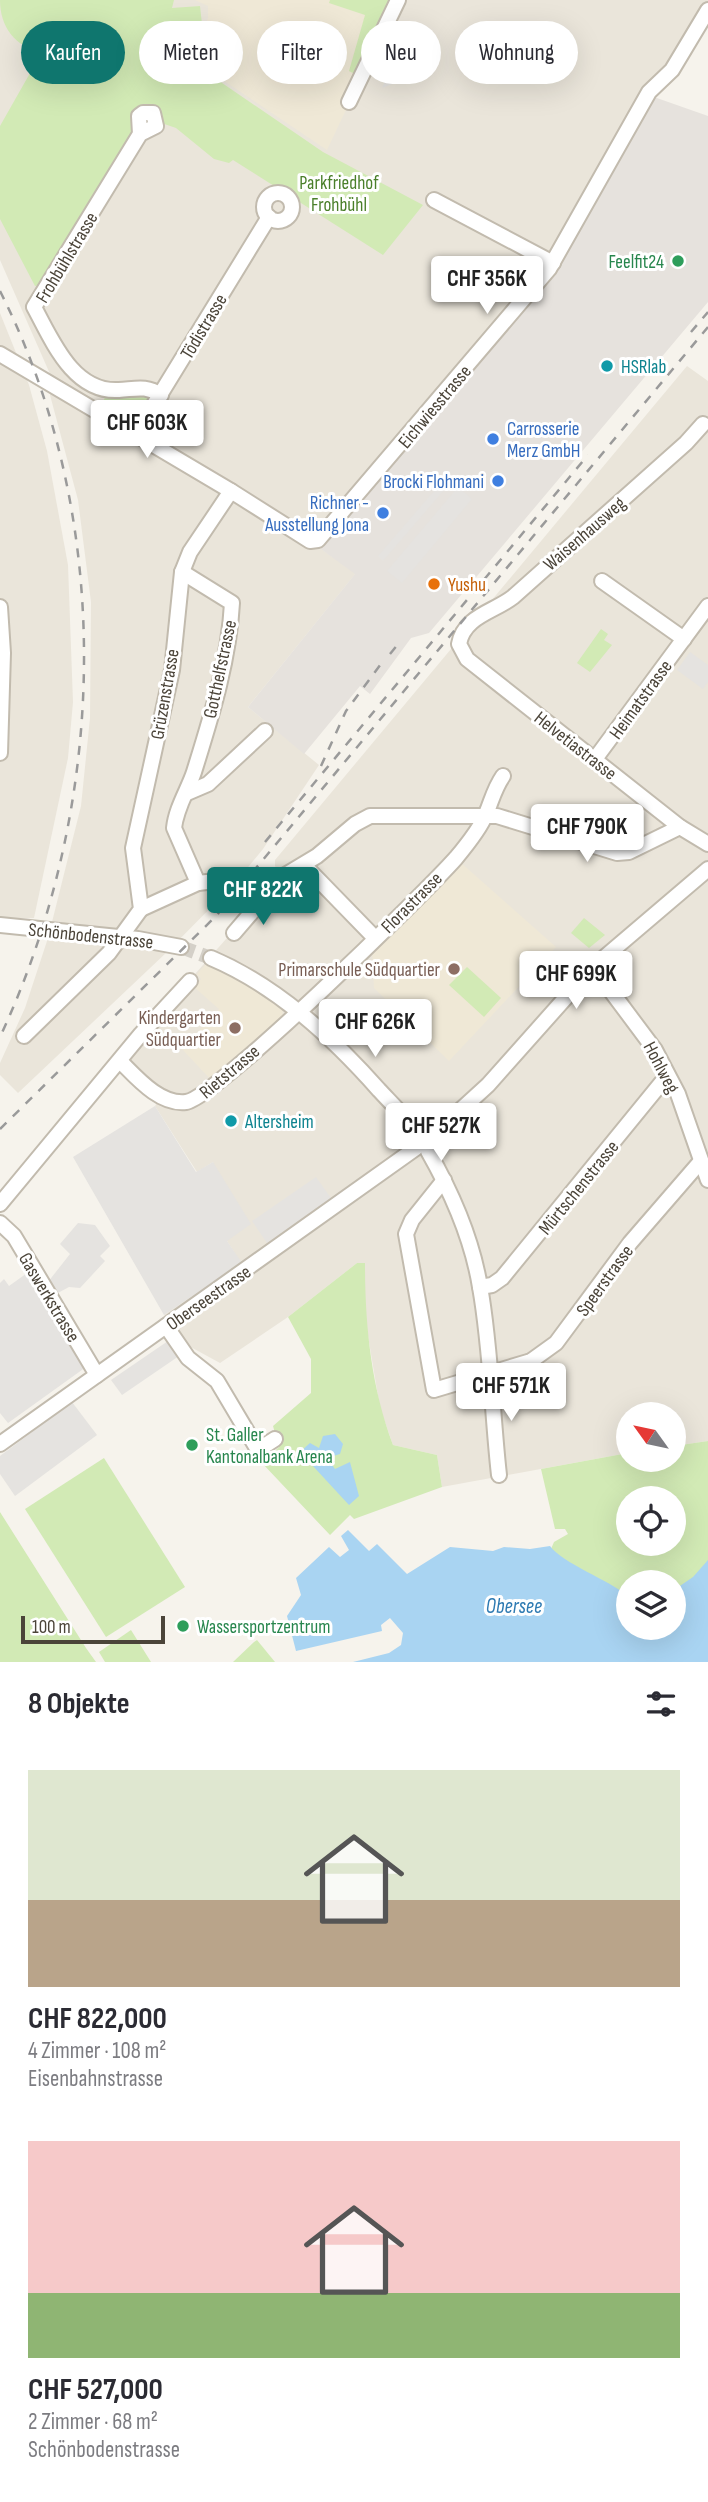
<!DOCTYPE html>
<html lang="de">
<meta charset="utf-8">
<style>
:root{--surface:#fff;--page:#f7f7f7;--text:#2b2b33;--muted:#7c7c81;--accent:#0f766e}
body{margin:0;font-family:"Sofia Sans Condensed",sans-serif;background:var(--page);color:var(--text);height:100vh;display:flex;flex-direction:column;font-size:26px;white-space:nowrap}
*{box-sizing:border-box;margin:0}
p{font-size:23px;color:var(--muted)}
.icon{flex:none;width:38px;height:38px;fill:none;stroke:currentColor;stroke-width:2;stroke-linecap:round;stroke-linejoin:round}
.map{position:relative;height:1662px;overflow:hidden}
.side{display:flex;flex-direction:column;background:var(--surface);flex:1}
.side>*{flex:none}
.top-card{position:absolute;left:21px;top:21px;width:667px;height:63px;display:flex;gap:14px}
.needle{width:46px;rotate:303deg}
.tools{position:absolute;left:616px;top:1402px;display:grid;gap:14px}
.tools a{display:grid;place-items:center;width:70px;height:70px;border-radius:50%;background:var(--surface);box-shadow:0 7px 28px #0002;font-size:35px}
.scale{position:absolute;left:21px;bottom:18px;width:144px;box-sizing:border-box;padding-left:7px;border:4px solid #4b4439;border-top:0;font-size:19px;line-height:24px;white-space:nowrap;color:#4b4439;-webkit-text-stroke:5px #fff;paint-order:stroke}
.price{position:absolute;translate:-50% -60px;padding:0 16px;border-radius:7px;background:#fff;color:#222;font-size:23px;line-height:46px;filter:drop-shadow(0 2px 4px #0008)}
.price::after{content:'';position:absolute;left:50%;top:42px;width:21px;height:16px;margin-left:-10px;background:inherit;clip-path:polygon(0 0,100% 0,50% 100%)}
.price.current{background:var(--accent);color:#fff}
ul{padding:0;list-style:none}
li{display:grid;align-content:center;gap:14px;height:371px;padding:0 28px}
li span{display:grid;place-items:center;height:217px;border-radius:0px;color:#555}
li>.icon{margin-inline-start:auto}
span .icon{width:126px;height:126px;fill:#fffc;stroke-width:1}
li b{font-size:30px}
h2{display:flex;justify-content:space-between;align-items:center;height:84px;padding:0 28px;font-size:30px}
.tag{padding:0 24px;border-radius:32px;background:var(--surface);box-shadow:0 7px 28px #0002;font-size:24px;line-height:63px}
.tag.current{background:var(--accent);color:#fff}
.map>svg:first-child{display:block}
</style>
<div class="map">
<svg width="708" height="1662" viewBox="0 0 708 1662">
<rect width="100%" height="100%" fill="#f6f3ec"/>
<g fill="#eae5da">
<polygon points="0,0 708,0 708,7 570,234 311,542 356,573 248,707 319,765 263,849 235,883 167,952 18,1093 0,1075 0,1063 25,1008 48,938 81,806 90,718 91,602 78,500 50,395 55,379 50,374 0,260"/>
<polygon points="0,313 29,385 47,451 68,565 73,702 68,758 34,918 0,919"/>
<polygon points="687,366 708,381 708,1441 674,1446 674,1414 628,1414 628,1453 442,1487 437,1455 393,1445 380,1408 365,1318 365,1264 357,1263 288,1317 220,1363 187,1345 164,1315 241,1263 227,1241 213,1162 197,1172 155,1106 161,1096 137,1077 124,1054 282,876 275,866 275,860"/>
</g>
<polygon fill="#e6e2dd" points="649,92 654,97 708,116 708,302 429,633 411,638 370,694 360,686 304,754 248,707 355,574 310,541 549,269"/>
<g fill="#efe8d6">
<polygon points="195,0 398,0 327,150 196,62 208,17 208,6"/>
<polygon points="460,862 556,947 449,1061 374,988 372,950"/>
<polygon points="206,964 242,982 283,1009 282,1018 212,1081 182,1049 219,1009 194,987 201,979 197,974"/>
</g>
<g fill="#d2eab5" fill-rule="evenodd">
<path d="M0 0H174L172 8 200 6 202 24 190 61 323 152 423 205 383 255 233 160 229 163 214 159 176 128 135 114 132 123 135 132 42 285 35 286 0 219V126L42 52C15 47 0 27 0 0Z"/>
<polygon points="330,0 392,0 357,75 349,71 365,15 329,3"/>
<polygon points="140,390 152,397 143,416 134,421 108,409 104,399 108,395"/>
<polygon points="601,629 608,634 604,640 612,645 590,672 577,663"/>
<polygon points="584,918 605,935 589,948 571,933"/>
<polygon points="467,967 501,998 484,1017 449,985"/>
<path d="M357 1263H365C365 1325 371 1386 393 1445L437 1455 442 1487 354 1519 350 1515 330 1535 262 1463 279 1447 273 1426 311 1393V1359L288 1317Z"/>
<path d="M708 1441V1647L613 1654 551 1549 554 1542 568 1534 565 1529H555L541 1469 628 1453V1460H674V1446ZM628 1498H674V1544H628ZM628 1582H674V1628H628Z"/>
<polygon points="104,1458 185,1587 106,1637 25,1509"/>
<polygon points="0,1512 86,1648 96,1662 0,1662"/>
<polygon points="131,1630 151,1662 105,1662 99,1652"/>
<polygon points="257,1640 275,1662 233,1662 254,1642"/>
</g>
<g fill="#e5e3e0">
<polygon points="401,26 434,41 416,75 382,88 386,79 379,75"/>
<polygon points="440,484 445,489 383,561 378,556"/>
<polygon points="458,487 472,499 402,583 387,571"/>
<polygon points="690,652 708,665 708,682 703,689 677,670"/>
<polygon points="155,1106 196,1172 213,1162 251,1224 227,1241 242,1263 164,1315 73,1157"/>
<polygon points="316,1177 331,1198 267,1243 252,1221"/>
<polygon points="78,1223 95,1225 110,1246 100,1256 105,1261 80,1288 69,1287 56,1294 48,1282 70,1254 60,1244"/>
<polygon points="30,1271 86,1367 8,1423 0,1413 0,1283 4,1279 9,1286"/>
<polygon points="168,1341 179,1356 122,1395 111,1380"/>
<polygon points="72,1402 97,1435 15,1496 0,1474 0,1456"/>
</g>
<g fill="#a9d4f2">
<polygon points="335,1434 343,1444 340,1454 327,1458 335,1469 350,1462 359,1496 349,1505 300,1452 310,1443 319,1448 323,1436"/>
<path d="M348 1530 369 1551 377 1544 407 1574 450 1547 493 1551 504 1547 530 1549 550 1546C562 1563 609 1580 628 1596V1628H674V1590L693 1577 708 1560V1662H353L389 1653 401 1645 403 1633 390 1618 381 1625 382 1631 296 1651 287 1616 301 1595 296 1578 329 1547 340 1557 349 1550 341 1536Z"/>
</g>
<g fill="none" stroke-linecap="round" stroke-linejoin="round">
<polyline stroke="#d4d0c8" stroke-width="14" stroke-dasharray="14 7" stroke-linecap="butt" points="181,947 211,958"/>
<defs>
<g id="minor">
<polyline points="349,102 398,0"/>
<path d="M140 134 156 126 153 113H143L139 116 140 134 34 307C52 340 73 393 119 390 136 389 146 385 161 395"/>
<circle cx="278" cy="207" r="14"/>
<polyline points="434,200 553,263"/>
<polyline points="0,354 231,491 310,541 318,540 549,269 649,92 672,70 708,10"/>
<path d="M703 424 686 443 513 597C494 612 464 616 459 644L467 659 680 827 708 844"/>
<polyline points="136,434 269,217"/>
<path d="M182 572 232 603C229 661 211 717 194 772 188 790 176 808 174 828L198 883"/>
<polyline points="602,581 684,639"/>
<polyline points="0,607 3,653 0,753"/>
<polyline points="595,759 708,606"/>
<polyline points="187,793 208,784 265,731"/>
<polyline points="304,865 375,938"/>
<polyline points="141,909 198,883 234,879"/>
<polyline points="0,925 138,939 181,947"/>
<polyline points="234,933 282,877 317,856 355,824 370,816 497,816 617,853 629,852 680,827"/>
<path d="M211 958C277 986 332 1037 379 1090 393 1105 407 1118 418 1135"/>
<polyline points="593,967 655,1050 678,1094 708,1180"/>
<polyline points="24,1036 109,953 141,909 133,848 172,670 182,572 190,552 231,491"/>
<path d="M121 1062C137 1078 160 1105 186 1102 215 1099 426 892 456 858 466 846 480 829 486 814 492 800 494 789 503 776"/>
<polyline points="431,1137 488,1085 593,967 708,869"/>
<path d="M428 1151C452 1193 472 1238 480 1287 491 1348 492 1413 499 1475"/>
<polyline points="444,1180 412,1220 406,1234 434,1390 531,1361 556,1343 630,1243 701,1161"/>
<polyline points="0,1204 141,1034 190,981"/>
<polyline points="0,1223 14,1236 97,1375"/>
<polyline points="480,1287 492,1285 502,1278 667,1076"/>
<polyline points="166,1326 188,1358 217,1381 258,1450 275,1439"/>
<polyline points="531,1361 539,1392"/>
<polyline points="0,1444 416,1148"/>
</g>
</defs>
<use href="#minor" stroke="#c2bbae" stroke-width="18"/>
<use href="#minor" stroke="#fff" stroke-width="14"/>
<g stroke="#9a9a9a" stroke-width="2.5" stroke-dasharray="9 9" stroke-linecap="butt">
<path d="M0 291C116 521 108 806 0 1037"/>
<polyline points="691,332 708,312"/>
<polyline points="390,654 399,643"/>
<polyline points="321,766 346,711 381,664"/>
<polyline points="265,842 588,455"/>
<polyline points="0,1129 216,916 708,327"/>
</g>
</g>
<g fill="#2e9e5b" stroke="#fff" stroke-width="2.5">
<circle cx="678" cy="261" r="7"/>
<circle cx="192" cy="1445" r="7"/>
<circle cx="183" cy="1626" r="7"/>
</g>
<g fill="#0f9aa8" stroke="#fff" stroke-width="2.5">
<circle cx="607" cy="366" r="7"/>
<circle cx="231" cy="1121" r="7"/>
</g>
<g fill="#3f7fe0" stroke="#fff" stroke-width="2.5">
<circle cx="493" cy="439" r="7"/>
<circle cx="498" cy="481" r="7"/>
<circle cx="383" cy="513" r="7"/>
</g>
<circle fill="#e8710a" stroke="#fff" stroke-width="2.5" cx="434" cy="584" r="7"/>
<g fill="#8d6e63" stroke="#fff" stroke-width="2.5">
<circle cx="454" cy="969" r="7"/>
<circle cx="235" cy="1028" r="7"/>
</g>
<g text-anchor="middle" stroke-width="6" stroke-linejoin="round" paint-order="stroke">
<g font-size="19" fill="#4a7f2a" stroke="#fff">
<text x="339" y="189">Parkfriedhof<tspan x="339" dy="22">Frohbühl</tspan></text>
</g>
<g font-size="19" fill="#4b4439" stroke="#fff">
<text transform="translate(66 257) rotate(-59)" y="7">Frohbühlstrasse</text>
<text transform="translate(203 326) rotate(-59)" y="7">Tödistrasse</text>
<text transform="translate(434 406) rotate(-50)" y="7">Eichwiesstrasse</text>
<text transform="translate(584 533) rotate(-41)" y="7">Waisenhausweg</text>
<text transform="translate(219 669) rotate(-78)" y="7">Gotthelfstrasse</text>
<text transform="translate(164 694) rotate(-80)" y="7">Grüzenstrasse</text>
<text transform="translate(640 699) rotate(-54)" y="7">Heimatstrasse</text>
<text transform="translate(576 745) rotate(38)" y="7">Helvetiastrasse</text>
<text transform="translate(411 902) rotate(-45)" y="7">Florastrasse</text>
<text transform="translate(91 935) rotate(6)" y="7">Schönbodenstrasse</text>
<text transform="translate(662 1067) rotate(62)" y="7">Hohlweg</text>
<text transform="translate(229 1071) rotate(-40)" y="7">Rietstrasse</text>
<text transform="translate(578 1187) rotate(-51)" y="7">Mürtschenstrasse</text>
<text transform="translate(604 1280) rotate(-54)" y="7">Speerstrasse</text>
<text transform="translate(50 1297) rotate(59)" y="7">Gaswerkstrasse</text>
<text transform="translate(208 1297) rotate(-35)" y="7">Oberseestrasse</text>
</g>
<g font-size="19" fill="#27864d" stroke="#fff" text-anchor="start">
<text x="664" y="268" text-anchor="end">Feelfit24</text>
<text x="206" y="1441">St. Galler<tspan x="206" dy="22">Kantonalbank Arena</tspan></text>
<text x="197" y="1633">Wassersportzentrum</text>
</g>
<g font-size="19" fill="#0d838f" stroke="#fff" text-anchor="start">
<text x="621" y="373">HSRlab</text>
<text x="245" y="1128">Altersheim</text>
</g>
<g font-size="19" fill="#366cbe" stroke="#fff" text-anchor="end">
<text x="507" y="435" text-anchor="start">Carrosserie<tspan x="507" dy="22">Merz GmbH</tspan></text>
<text x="484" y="488">Brocki Flohmani</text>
<text x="369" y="509">Richner -<tspan x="369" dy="22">Ausstellung Jona</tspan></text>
</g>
<g font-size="19" fill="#c56008" stroke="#fff" text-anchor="start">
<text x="448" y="591">Yushu</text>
</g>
<g font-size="19" fill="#785e54" stroke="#fff" text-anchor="end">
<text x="440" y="976">Primarschule Südquartier</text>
<text x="221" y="1024">Kindergarten<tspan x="221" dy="22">Südquartier</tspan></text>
</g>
<g font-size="21" font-style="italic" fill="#2e7ab2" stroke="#fff">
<text x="514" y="1613">Obersee</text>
</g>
</g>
</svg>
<div class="tools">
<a><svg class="needle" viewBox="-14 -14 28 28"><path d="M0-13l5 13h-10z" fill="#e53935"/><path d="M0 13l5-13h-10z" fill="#7c7c81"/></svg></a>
<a><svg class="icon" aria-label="locate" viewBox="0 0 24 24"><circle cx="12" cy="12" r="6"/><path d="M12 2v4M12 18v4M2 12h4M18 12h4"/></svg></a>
<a><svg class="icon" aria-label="layers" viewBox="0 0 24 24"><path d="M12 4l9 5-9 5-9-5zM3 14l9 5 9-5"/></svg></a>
</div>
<div class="scale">100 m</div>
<b class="price" style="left:487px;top:316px">CHF 356K</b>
<b class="price" style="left:147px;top:460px">CHF 603K</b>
<b class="price" style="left:587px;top:864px">CHF 790K</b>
<b class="price current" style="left:263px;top:927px">CHF 822K</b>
<b class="price" style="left:576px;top:1011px">CHF 699K</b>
<b class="price" style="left:375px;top:1059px">CHF 626K</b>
<b class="price" style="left:441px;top:1163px">CHF 527K</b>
<b class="price" style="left:511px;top:1423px">CHF 571K</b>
<div class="top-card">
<a class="tag current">Kaufen</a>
<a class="tag">Mieten</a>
<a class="tag">Filter</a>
<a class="tag">Neu</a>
<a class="tag">Wohnung</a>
</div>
</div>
<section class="side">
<h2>8 Objekte<svg class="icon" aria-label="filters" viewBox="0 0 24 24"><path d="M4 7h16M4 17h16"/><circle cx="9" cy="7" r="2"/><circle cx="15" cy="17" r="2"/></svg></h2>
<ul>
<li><span style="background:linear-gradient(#dfe7d0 60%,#b9a48a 0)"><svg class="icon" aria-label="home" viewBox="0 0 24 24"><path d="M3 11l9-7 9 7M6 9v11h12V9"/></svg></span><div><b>CHF 822,000</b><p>4 Zimmer · 108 m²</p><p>Eisenbahnstrasse</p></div></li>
<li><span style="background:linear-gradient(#f6c9c9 70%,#8fb573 0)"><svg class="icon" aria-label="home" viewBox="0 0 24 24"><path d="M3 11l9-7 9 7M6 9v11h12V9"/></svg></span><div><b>CHF 527,000</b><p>2 Zimmer · 68 m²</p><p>Schönbodenstrasse</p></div></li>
</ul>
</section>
